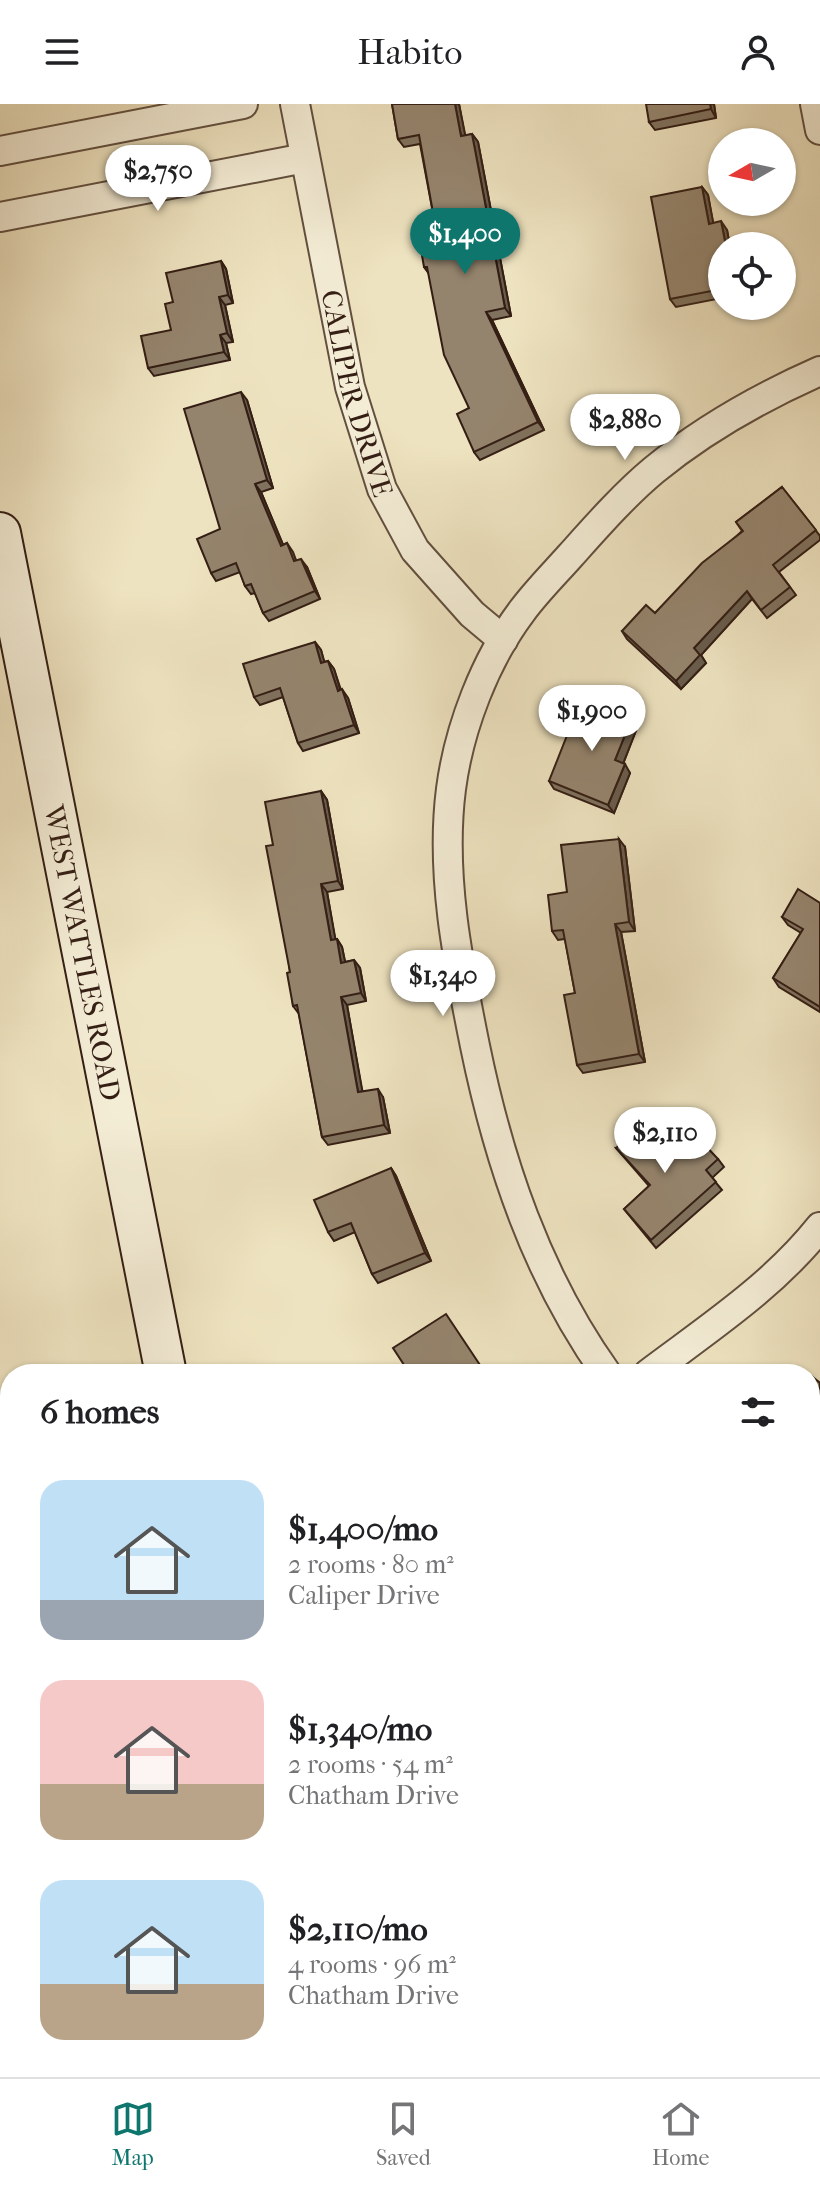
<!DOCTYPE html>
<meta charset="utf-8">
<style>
:root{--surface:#fff;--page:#f2f2f2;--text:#202124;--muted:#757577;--line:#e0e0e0;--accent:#0f766e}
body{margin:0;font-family:"IM FELL French Canon",serif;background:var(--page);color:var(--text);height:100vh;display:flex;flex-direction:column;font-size:30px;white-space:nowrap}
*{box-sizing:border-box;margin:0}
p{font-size:26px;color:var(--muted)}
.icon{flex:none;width:44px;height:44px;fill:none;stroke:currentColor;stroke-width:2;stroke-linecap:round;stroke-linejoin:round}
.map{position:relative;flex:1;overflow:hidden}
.side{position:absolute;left:0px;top:1260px;width:820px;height:714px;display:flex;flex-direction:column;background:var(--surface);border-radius:32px 32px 0 0;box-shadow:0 2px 6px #0004}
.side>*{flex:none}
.needle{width:52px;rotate:261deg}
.buttons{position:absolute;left:708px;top:24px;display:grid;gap:16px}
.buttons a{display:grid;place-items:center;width:88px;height:88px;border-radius:50%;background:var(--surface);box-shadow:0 2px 6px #0004;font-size:40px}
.price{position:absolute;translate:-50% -68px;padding:0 18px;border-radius:28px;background:#fff;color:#222;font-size:26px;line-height:52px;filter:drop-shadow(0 2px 4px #0008)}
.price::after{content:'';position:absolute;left:50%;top:48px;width:24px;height:18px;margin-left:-12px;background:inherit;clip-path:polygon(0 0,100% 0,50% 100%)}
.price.current{background:var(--accent);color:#fff}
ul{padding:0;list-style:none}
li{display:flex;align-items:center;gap:24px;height:200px;padding:0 40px}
li span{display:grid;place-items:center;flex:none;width:224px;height:160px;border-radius:24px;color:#555}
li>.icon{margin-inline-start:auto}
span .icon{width:96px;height:96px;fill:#fffc;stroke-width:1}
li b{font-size:34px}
h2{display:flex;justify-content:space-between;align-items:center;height:96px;padding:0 40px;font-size:34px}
header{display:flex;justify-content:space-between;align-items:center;height:104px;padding:0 40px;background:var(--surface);font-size:36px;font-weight:600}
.menu{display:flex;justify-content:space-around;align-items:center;height:112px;border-top:2px solid var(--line);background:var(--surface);font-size:22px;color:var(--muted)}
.menu a{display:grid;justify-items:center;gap:4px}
.menu .current{color:var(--accent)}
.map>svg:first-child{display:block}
</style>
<header><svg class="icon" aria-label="menu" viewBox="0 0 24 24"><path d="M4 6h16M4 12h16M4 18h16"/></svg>Habito<svg class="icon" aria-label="person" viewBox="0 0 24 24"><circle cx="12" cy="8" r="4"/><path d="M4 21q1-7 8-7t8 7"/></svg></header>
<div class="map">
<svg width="820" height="1973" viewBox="0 0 820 1973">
<rect width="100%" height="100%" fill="#eee3c0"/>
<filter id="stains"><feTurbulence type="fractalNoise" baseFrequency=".0025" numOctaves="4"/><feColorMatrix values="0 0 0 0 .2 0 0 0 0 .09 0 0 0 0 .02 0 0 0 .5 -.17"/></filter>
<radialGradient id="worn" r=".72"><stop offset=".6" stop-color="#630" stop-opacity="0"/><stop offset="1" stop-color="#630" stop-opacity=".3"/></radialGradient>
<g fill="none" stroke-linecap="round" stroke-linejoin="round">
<defs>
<g id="street">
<path id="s1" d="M295 0 350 283 382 385 415 446 472 510 503 536"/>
<polyline points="815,0 820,26"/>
<polyline points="0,47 243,0"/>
<polyline points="0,113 305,54"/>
<path d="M607 1270C537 1172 499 1059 475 942 458 858 440 770 451 685 459 624 485 556 522 507 536 488 554 470 570 452 596 423 624 391 654 366 704 325 761 293 820 267"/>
<path d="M648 1270C709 1224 772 1183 820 1123"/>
<polyline points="810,1480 820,1489"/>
<polyline points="810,1552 820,1541"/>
<polyline points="672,1964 674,1973"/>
</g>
<g id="secondary">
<path id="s2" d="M0 429 166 1270"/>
<polyline points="304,1964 306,1973"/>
</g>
</defs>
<use href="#street" stroke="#624f3f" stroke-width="32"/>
<use href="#secondary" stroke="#341e14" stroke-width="44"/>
<use href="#street" stroke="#f4edd6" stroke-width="28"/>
<use href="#secondary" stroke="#f4edd6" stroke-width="40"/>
</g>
<g fill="#80725e" stroke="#341e14" stroke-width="2">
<polygon points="392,0 459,0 465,32 472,30 478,38 511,212 492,216 544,326 480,356 474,348 469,304 429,170 424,163 436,125 420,40 404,43 398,35"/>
<polygon points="714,0 716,14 655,26 649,18"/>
<polygon points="702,83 708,91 713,119 727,126 730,142 722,142 722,194 676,203 670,195"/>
<polygon points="221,157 226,165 233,199 225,201 233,238 226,239 230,256 154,272 148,264 171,226 173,198"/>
<polygon points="247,296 273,384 261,388 283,441 287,439 293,448 296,456 307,463 320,495 269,517 263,509 255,489 251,490 245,482 240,468 216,477 211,469"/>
<polygon points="782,383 820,432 820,436 779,468 796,491 767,514 752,495 701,551 706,559 681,585 627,535 622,527 655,509 742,427 736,418"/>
<polygon points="315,538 321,546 324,558 328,557 334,565 341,586 348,594 359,629 303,647 298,639 283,593 260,601 254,593"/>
<polygon points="631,616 637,624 623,660 630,669 614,709 554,685 549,677"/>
<polygon points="321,687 327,696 343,785 327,788 335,835 337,835 342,843 345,858 354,856 360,864 366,897 347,901 362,987 383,993 390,1029 328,1041 322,1033 299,910 293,902 290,868 273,741"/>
<polygon points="625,743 635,827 621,828 645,958 583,969 577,961 575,889 565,835 558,836 552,827 567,788"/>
<polygon points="820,799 820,908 779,883 773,874 801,829 788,821 782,813"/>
<polygon points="616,1044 689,1048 718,1055 724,1063 712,1074 722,1086 656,1144 624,1105 649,1082"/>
<polygon points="391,1064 396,1072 431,1157 378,1179 372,1170 355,1128 334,1137 328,1128"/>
<polygon points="810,1271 820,1279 820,1335 810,1326"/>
<polygon points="10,1648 10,1684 0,1685 0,1650"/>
<polygon points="519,1964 568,1964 569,1972 565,1972"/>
</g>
<g fill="#685c4c" stroke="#341e14" stroke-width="2">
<polygon points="455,0 459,0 467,40 461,32"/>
<polygon points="710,0 714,0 716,14 711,5"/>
<polygon points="472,30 478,38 511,212 505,204"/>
<polygon points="702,83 708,91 715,128 709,120"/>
<polygon points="721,117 727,126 730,142 726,142"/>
<polygon points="221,157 226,165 233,199 228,191"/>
<polygon points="219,193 225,201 233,238 227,229"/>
<polygon points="486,208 492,216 544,326 538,318"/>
<polygon points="220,231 226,239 230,256 224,248"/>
<polygon points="241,288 247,296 273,384 267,376"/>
<polygon points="255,380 261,388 287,450 281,442"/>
<polygon points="301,455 307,463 320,495 315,487"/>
<polygon points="747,487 752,495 701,551 706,559 681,585 676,577 694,544"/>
<polygon points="315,538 321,546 327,567 321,559"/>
<polygon points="328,557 334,565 343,595 338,587"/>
<polygon points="342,585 348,594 359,629 354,621"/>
<polygon points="631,616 637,624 621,665 615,656"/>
<polygon points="625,660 630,669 614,709 608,701"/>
<polygon points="321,687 327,696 343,785 338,777"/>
<polygon points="619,735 625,743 635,827 629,818"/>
<polygon points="321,780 327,788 337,844 331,836"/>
<polygon points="615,820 621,828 645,958 639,950"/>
<polygon points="337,835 342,843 347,867 341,859"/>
<polygon points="354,856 360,864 366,897 361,889"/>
<polygon points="341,893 347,901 364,996 358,988"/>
<polygon points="378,985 383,993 390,1029 384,1021"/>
<polygon points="391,1064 396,1072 431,1157 425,1149"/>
<polygon points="813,1864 818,1872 820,1881 820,1903"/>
<polygon points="563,1964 568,1964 569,1972"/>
</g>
<g fill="#95846d" stroke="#341e14" stroke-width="2">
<polygon points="392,0 455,0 461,32 472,30 505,204 486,208 538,318 474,348 457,310 469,304 444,251 427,163 424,163 418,128 436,125 419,31 398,35"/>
<polygon points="646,0 710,0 711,5 649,18"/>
<polygon points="702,83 709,120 721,117 726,142 722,142 722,185 670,195 651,93"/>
<polygon points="221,157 228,191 219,193 227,229 220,231 224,248 148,264 141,232 171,226 165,200 173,198 166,169"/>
<polygon points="241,288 267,376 255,380 281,442 287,439 294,457 301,455 315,487 263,509 251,480 245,482 236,459 211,469 197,435 220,425 184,305"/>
<polygon points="782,383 816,426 773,461 790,483 761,506 747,487 694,544 700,551 676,577 622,527 646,501 655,509 702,459 743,427 736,418"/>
<polygon points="315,538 321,559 328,557 338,587 342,585 354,621 298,639 280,584 254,593 243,560"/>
<polygon points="581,596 631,616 615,656 625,660 608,701 549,677"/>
<polygon points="321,687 338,777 321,780 331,836 337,835 341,859 354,856 361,889 341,893 358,988 378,985 384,1021 322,1033 297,901 293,902 287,869 290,868 266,742 273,741 265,698"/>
<polygon points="619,735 629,818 615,820 639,950 577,961 564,891 575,889 563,826 552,827 548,791 567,788 561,741"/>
<polygon points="798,785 820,799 820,903 773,874 803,825 782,813"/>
<polygon points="655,1009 689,1048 701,1037 718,1055 706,1066 716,1078 651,1136 624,1105 650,1081 616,1044"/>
<polygon points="391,1064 425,1149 372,1170 351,1119 328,1128 314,1096"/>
<polygon points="446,1210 486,1270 410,1270 393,1244"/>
<polygon points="810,1271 820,1279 820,1332 810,1323"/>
<polygon points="820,1337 820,1351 813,1345"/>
<polygon points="10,1648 10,1674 0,1676 0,1650"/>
<polygon points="810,1864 813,1864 820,1903 820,1973 783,1973 781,1964 810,1964"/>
<polygon points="519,1964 563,1964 559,1964 561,1973 519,1973"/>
</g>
<g text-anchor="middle" stroke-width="6" stroke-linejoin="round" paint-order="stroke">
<g font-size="28" fill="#341e14" stroke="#f4edd6">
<text dy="10" stroke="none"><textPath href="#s1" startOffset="296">CALIPER DRIVE</textPath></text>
<text dy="10" stroke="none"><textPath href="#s2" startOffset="428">WEST WATTLES ROAD</textPath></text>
</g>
</g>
<rect width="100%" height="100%" filter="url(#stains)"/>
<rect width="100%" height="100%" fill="url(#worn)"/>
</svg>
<div class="buttons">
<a><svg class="needle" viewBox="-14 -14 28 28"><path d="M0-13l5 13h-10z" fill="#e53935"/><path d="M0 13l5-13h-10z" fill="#757577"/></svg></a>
<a><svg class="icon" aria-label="locate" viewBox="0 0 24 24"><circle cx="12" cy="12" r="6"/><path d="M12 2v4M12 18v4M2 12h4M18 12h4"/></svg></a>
</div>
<b class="price" style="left:158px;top:109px">$2,750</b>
<b class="price current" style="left:465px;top:172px">$1,400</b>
<b class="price" style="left:625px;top:358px">$2,880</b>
<b class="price" style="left:592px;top:649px">$1,900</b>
<b class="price" style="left:443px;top:914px">$1,340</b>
<b class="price" style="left:665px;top:1071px">$2,110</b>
<section class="side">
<h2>6 homes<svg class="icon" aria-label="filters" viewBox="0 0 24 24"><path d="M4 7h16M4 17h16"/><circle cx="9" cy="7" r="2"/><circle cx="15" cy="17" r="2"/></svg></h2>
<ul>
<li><span style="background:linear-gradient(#bfe0f5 75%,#9aa5b1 0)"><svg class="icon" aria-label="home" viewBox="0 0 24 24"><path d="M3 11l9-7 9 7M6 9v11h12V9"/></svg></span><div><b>$1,400/mo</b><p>2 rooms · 80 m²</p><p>Caliper Drive</p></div></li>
<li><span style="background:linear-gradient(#f6c9c9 65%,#b9a48a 0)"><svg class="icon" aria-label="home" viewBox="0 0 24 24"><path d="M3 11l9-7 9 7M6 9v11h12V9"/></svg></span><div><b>$1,340/mo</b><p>2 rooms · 54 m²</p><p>Chatham Drive</p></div></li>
<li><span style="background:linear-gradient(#bfe0f5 65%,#b9a48a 0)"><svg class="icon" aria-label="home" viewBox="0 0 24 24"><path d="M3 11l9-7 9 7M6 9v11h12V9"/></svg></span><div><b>$2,110/mo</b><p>4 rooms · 96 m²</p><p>Chatham Drive</p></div></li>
</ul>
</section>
</div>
<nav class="menu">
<a class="current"><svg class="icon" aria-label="map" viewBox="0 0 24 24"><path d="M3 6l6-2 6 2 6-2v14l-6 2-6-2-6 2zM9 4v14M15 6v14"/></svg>Map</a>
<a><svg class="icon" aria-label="saved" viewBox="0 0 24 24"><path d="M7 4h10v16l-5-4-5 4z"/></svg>Saved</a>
<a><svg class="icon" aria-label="home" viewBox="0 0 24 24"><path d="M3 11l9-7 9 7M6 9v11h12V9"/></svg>Home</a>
</nav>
